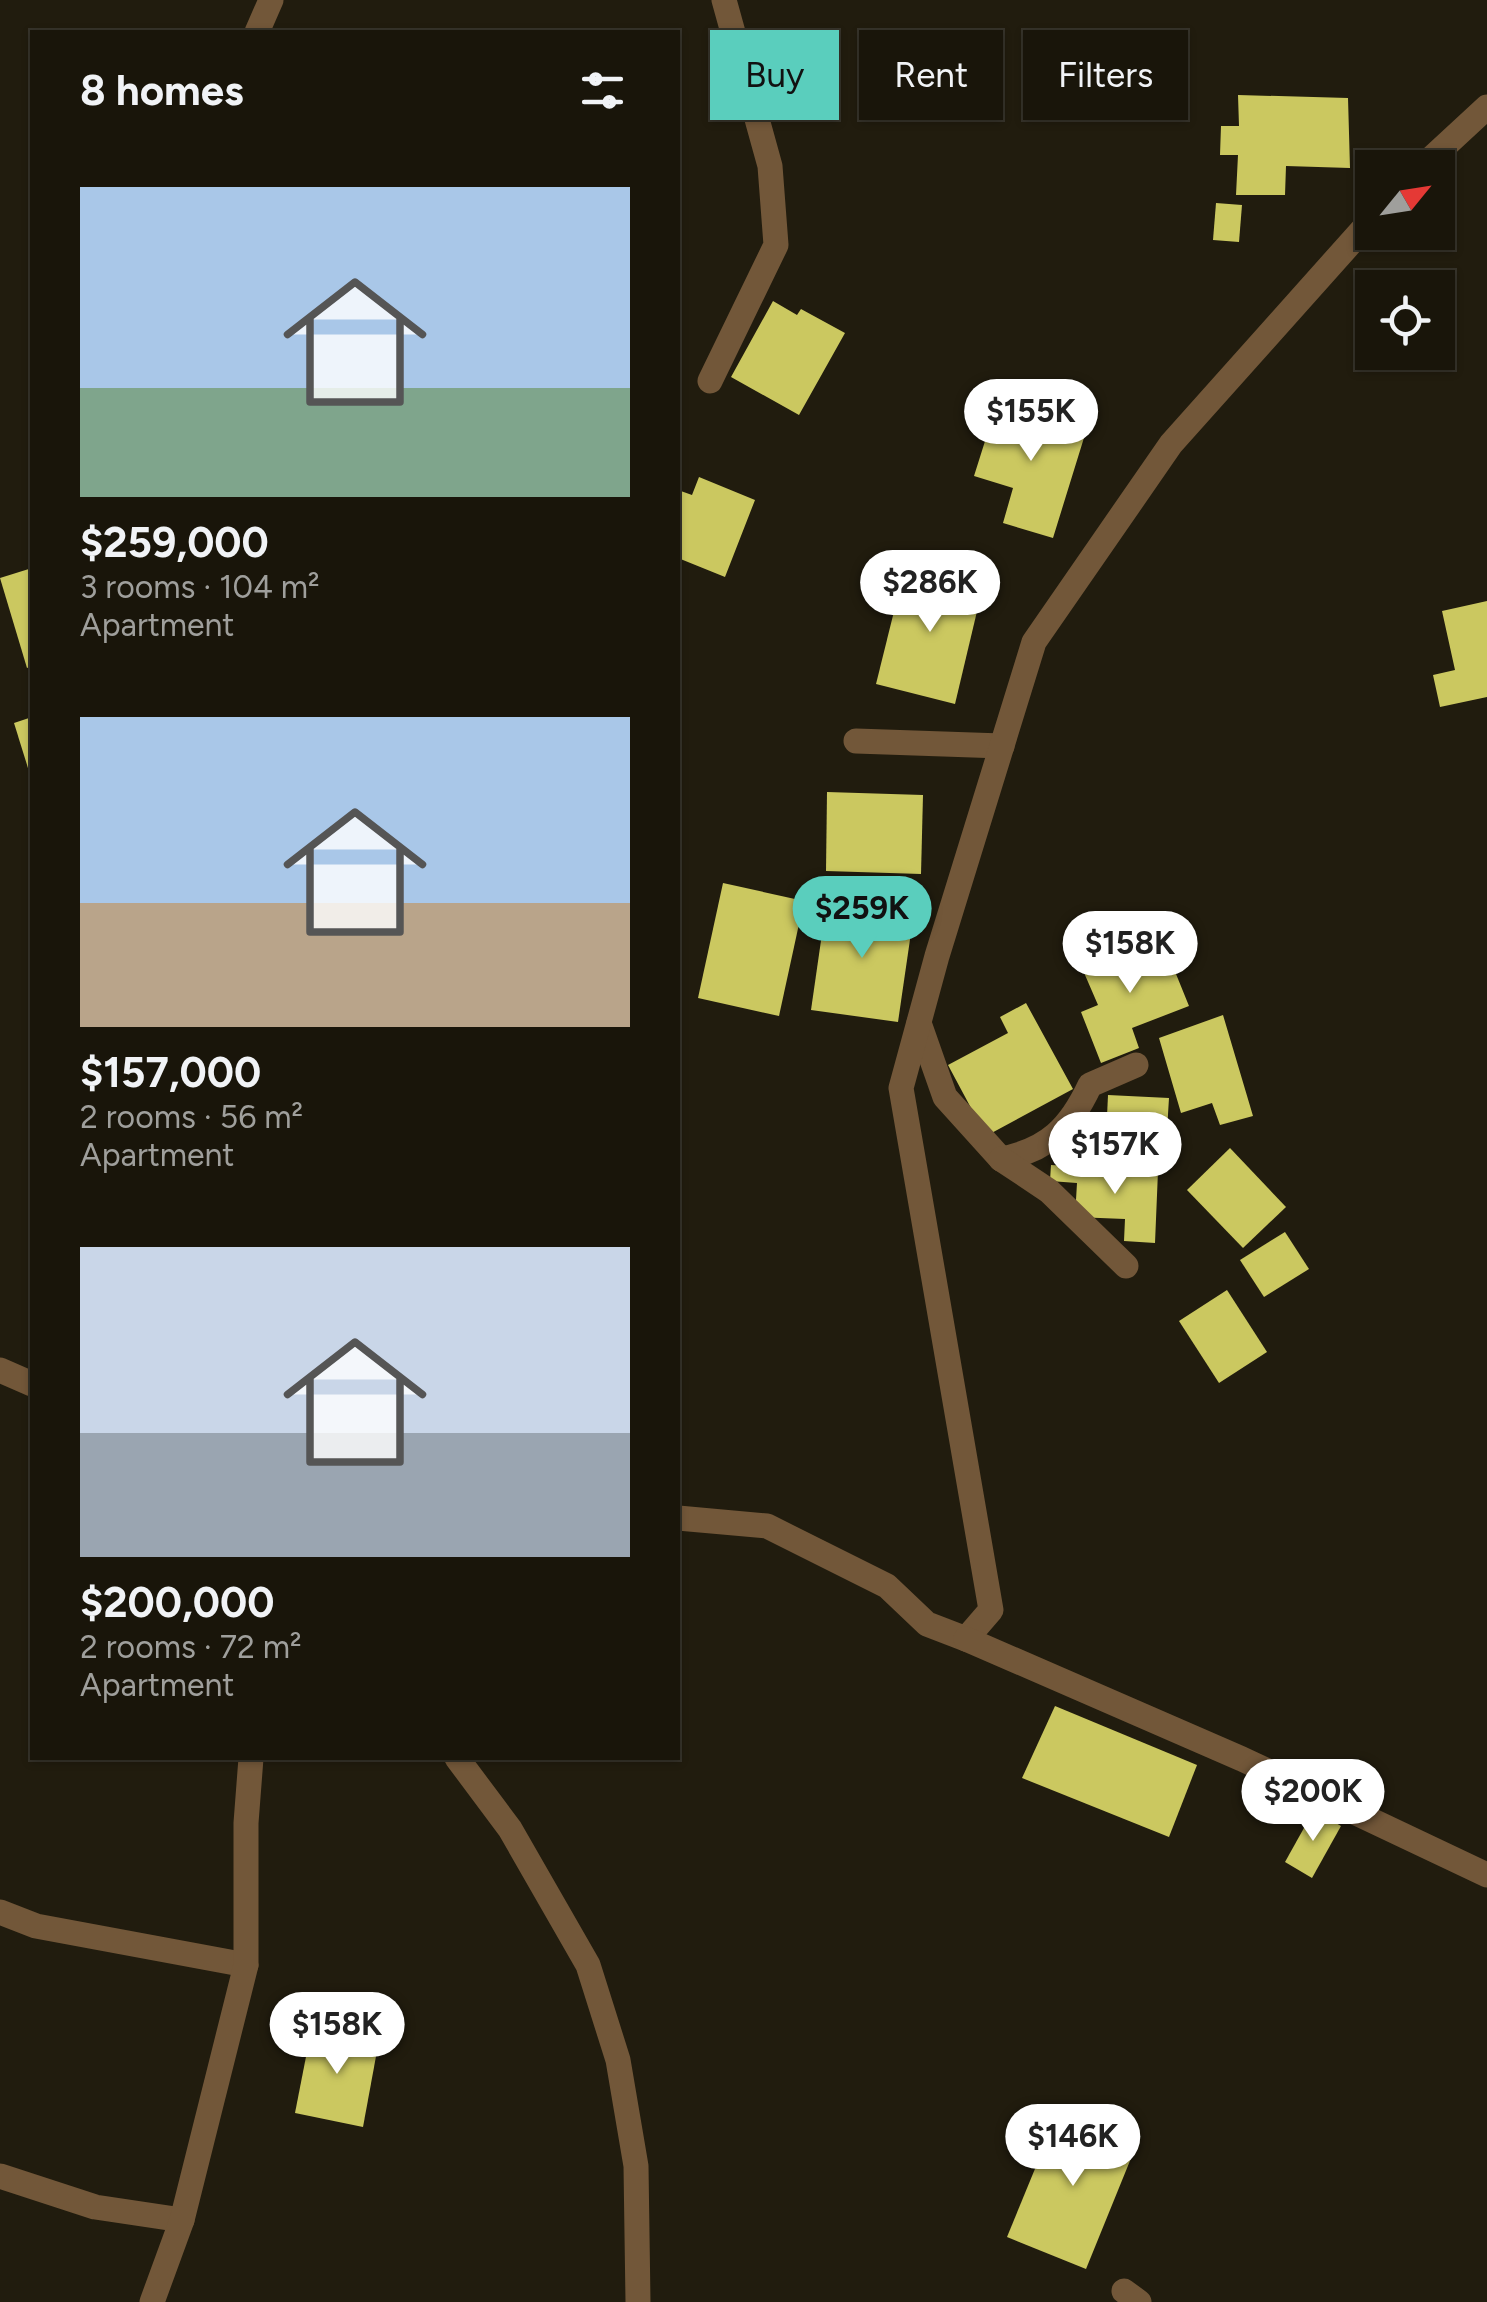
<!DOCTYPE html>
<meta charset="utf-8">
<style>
:root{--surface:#19150a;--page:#262218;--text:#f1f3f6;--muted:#9f9f9c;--line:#37342b;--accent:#5acebd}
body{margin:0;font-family:Figtree,sans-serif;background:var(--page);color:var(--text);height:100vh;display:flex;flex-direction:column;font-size:38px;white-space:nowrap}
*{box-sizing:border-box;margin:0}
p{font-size:32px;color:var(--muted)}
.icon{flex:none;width:55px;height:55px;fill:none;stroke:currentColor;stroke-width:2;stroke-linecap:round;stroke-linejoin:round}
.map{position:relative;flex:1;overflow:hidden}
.drawer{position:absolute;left:30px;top:30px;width:650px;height:1730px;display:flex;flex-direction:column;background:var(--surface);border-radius:0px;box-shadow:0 2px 8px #0004,0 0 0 2px var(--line)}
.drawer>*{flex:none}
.banner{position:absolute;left:710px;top:30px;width:625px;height:90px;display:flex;gap:20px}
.needle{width:65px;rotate:60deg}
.buttons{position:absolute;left:1355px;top:150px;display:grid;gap:20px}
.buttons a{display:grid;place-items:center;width:100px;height:100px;border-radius:0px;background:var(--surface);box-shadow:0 2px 8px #0004,0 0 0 2px var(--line);font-size:50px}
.price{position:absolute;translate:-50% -85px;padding:0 22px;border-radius:35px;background:#fff;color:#222;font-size:32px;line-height:65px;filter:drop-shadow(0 2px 5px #0008)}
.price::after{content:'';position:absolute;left:50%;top:60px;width:30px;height:22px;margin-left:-15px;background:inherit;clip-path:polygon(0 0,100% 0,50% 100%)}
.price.current{background:var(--accent);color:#111}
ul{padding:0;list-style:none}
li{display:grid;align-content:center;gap:20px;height:530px;padding:0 50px}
li span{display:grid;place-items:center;height:310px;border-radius:0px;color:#555}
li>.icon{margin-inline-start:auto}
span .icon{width:180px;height:180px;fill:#fffc;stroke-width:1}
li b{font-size:42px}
h2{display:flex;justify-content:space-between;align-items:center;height:120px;padding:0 50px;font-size:42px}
.chip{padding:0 35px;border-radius:0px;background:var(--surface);box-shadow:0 2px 8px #0004,0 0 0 2px var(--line);font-size:35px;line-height:90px}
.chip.current{background:var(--accent);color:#111}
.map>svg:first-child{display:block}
</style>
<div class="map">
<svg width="1487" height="2302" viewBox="0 0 1487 2302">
<rect width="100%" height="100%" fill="#211c0e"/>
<g fill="#cbc860">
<polygon points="1238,95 1348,98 1350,168 1286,166 1285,195 1236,195 1238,155 1220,155 1221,126 1239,126"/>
<polygon points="1216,203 1242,205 1239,242 1213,240"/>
<polygon points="773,301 797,315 801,309 845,333 799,415 731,377"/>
<polygon points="998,400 1087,428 1053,538 1003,523 1013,488 974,476"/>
<polygon points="699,477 755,500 725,577 678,558 678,490 692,495"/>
<polygon points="905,567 983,586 955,704 876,684"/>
<polygon points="32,568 32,666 27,668 0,578"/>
<polygon points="1487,601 1487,697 1440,707 1433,675 1455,670 1442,611"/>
<polygon points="32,717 32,781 14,723"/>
<polygon points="827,792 923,795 921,874 826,871"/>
<polygon points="723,883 804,901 779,1016 698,998"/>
<polygon points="827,899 914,912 898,1022 811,1010"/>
<polygon points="1161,937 1189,1006 1132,1028 1139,1048 1101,1063 1081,1012 1098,1005 1082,968"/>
<polygon points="1026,1003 1073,1089 986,1136 948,1065 1008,1033 1000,1017"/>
<polygon points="1223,1015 1253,1116 1220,1125 1212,1103 1181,1113 1159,1038"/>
<polygon points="1108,1095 1169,1098 1165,1164 1105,1160"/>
<polygon points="1230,1148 1286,1207 1243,1248 1187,1190"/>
<polygon points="1051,1165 1158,1171 1155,1243 1124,1241 1125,1219 1075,1217 1077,1183 1050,1181"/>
<polygon points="1285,1232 1309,1269 1264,1297 1240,1260"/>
<polygon points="1227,1290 1267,1352 1219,1383 1179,1321"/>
<polygon points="1055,1706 1197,1765 1169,1837 1022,1778"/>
<polygon points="1314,1810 1341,1826 1312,1878 1285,1862"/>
<polygon points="312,2026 379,2040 363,2127 295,2113"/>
<polygon points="1060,2108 1138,2141 1086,2269 1007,2237"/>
</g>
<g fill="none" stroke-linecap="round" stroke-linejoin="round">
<g stroke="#725739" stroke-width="25">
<polyline points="257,32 271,0"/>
<polyline points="1421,168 1487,107"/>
<polyline points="710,381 776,245 770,166 724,0"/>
<polyline points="856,741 1002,746"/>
<path d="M919 1023 945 1097 1001 1159C1048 1150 1070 1128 1090 1085L1136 1065"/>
<polyline points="1001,1159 1049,1191 1126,1266"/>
<polyline points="0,1370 32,1384"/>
<polyline points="678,1518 767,1526 887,1586 927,1624 966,1639 991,1610 901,1088 937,956 1034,642 1171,444 1372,219"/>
<polyline points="966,1639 1242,1759 1487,1875"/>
<polyline points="457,1758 510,1829 588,1965 618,2060 636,2166 638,2302"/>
<polyline points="0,1912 36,1926 246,1965"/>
<polyline points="0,2176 95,2207 182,2220"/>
<polyline points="1124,2291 1139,2302"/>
<polyline points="152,2302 182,2220 246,1965 246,1823 251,1758"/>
</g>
</g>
</svg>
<div class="buttons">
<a><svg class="needle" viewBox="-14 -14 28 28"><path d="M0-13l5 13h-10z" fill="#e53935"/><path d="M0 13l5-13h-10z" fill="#9f9f9c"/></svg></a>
<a><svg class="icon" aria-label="locate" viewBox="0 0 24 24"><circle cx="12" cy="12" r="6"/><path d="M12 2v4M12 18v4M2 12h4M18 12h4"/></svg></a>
</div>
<b class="price" style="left:1031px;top:464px">$155K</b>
<b class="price" style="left:930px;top:635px">$286K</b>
<b class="price current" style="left:862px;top:961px">$259K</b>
<b class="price" style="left:1130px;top:996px">$158K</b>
<b class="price" style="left:1115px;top:1197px">$157K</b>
<b class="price" style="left:1313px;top:1844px">$200K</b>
<b class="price" style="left:337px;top:2077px">$158K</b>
<b class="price" style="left:1073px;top:2189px">$146K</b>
<div class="banner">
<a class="chip current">Buy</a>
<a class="chip">Rent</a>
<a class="chip">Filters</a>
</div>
<section class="drawer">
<h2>8 homes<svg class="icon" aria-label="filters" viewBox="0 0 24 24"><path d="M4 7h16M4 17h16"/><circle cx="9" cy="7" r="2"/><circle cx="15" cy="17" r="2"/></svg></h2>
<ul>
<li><span style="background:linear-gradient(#a9c7e8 65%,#7fa58c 0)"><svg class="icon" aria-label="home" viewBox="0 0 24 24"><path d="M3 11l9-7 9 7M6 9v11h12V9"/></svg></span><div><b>$259,000</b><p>3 rooms · 104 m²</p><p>Apartment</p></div></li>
<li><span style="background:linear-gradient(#a9c7e8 60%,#b9a48a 0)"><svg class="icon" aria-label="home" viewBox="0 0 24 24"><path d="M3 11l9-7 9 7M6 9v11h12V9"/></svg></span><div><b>$157,000</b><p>2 rooms · 56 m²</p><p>Apartment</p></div></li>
<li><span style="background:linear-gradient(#c9d6e8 60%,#9aa5b1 0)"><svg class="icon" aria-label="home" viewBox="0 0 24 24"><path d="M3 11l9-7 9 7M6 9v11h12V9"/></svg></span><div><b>$200,000</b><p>2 rooms · 72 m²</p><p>Apartment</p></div></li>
</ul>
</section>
</div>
